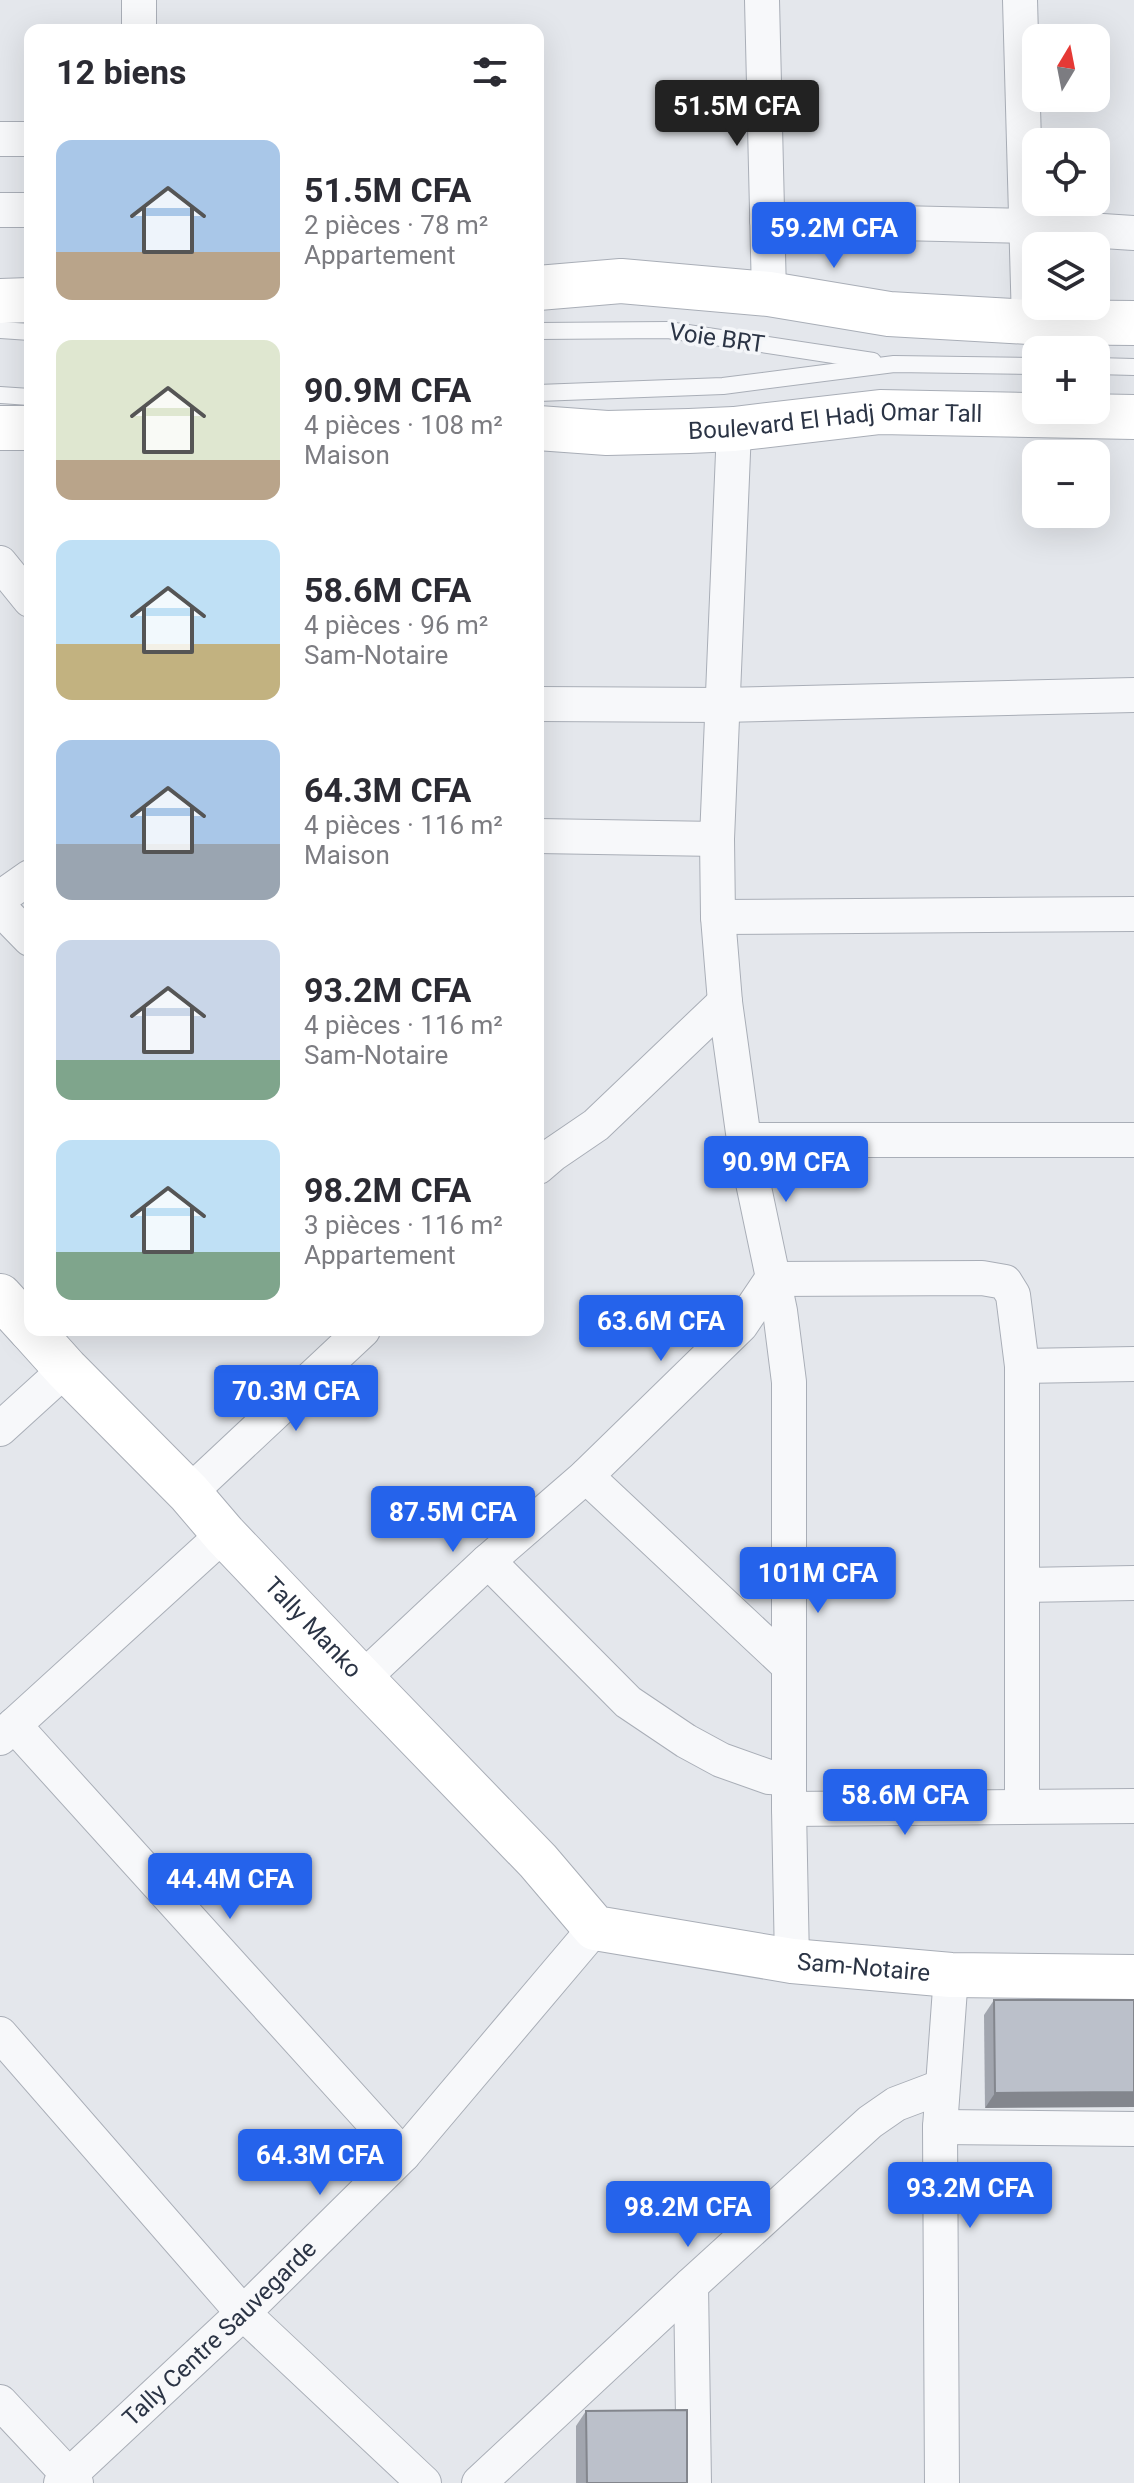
<!DOCTYPE html>
<html lang="fr">
<meta charset="utf-8">
<style>
:root{--surface:#fff;--page:#f7f7f7;--text:#2b2b33;--muted:#7c7c81;--accent:#2563eb}
body{margin:0;font-family:Roboto,sans-serif;background:var(--page);color:var(--text);height:100vh;display:flex;flex-direction:column;font-size:30px;white-space:nowrap}
*{box-sizing:border-box;margin:0}
p{font-size:26px;color:var(--muted)}
.icon{flex:none;width:44px;height:44px;fill:none;stroke:currentColor;stroke-width:2;stroke-linecap:round;stroke-linejoin:round}
.map{position:relative;flex:1;overflow:hidden}
.panel{position:absolute;left:24px;top:24px;width:520px;height:1312px;display:flex;flex-direction:column;background:var(--surface);border-radius:16px;box-shadow:0 8px 32px #0002}
.panel>*{flex:none}
.needle{width:52px;rotate:10deg}
.fabs{position:absolute;left:1022px;top:24px;display:grid;gap:16px}
.fabs a{display:grid;place-items:center;width:88px;height:88px;border-radius:16px;background:var(--surface);box-shadow:0 8px 32px #0002;font-size:40px}
.price{position:absolute;translate:-50% -68px;padding:0 18px;border-radius:8px;background:var(--accent);color:#fff;font-size:26px;line-height:52px;filter:drop-shadow(0 2px 4px #0008)}
.price::after{content:'';position:absolute;left:50%;top:48px;width:24px;height:18px;margin-left:-12px;background:inherit;clip-path:polygon(0 0,100% 0,50% 100%)}
.price.current{background:#222;color:#fff}
ul{padding:0;list-style:none}
li{display:flex;align-items:center;gap:24px;height:200px;padding:0 32px}
li span{display:grid;place-items:center;flex:none;width:224px;height:160px;border-radius:16px;color:#555}
li>.icon{margin-inline-start:auto}
span .icon{width:96px;height:96px;fill:#fffc;stroke-width:1}
li b{font-size:34px}
h2{display:flex;justify-content:space-between;align-items:center;height:96px;padding:0 32px;font-size:34px}
.map>svg:first-child{display:block}
</style>
<div class="map">
<svg width="1134" height="2483" viewBox="0 0 1134 2483">
<rect width="100%" height="100%" fill="#e4e7ec"/>
<g fill="none" stroke-linecap="round" stroke-linejoin="round">
<defs>
<g id="lane">
<polyline points="0,330 30,332"/>
<polyline points="538,331 668,330 873,361"/>
<polyline points="1096,366 1134,367"/>
<polyline points="538,393 723,386 894,364 1036,366"/>
<polyline points="0,395 30,397"/>
</g>
<g id="street">
<polyline points="762,0 769,294"/>
<polyline points="1020,0 1029,322"/>
<polyline points="139,30 139,0"/>
<polyline points="0,139 30,139"/>
<polyline points="0,210 30,210"/>
<polyline points="767,220 1026,226 1134,233"/>
<polyline points="734,429 717,839 718,917 725,1002 744,1140 780,1311 789,1382 789,1809 792,1961"/>
<polyline points="0,563 30,600"/>
<polyline points="538,704 721,705 1134,695"/>
<polyline points="538,836 717,839"/>
<polyline points="0,898 30,877"/>
<polyline points="0,908 30,939"/>
<polyline points="718,917 1134,914"/>
<polyline points="744,1140 1134,1140"/>
<polyline points="538,1167 552,1155 596,1125 725,1002"/>
<polyline points="772,1279 982,1278 1005,1282 1013,1295 1022,1366 1022,1807"/>
<polyline points="1022,1366 1134,1364"/>
<polyline points="0,1429 66,1369"/>
<polyline points="586,1476 789,1666"/>
<polyline points="189,1493 363,1330"/>
<polyline points="488,1561 628,1702 686,1741 721,1760 769,1777 789,1778"/>
<polyline points="1023,1585 1134,1583"/>
<polyline points="362,1679 488,1561 586,1476 741,1325 772,1279"/>
<polyline points="14,1725 403,2155"/>
<polyline points="0,1738 224,1534"/>
<polyline points="789,1809 1134,1806"/>
<polyline points="0,2034 243,2313 424,2483"/>
<polyline points="940,2127 1134,2129"/>
<polyline points="691,2285 694,2483"/>
<polyline points="0,2402 76,2483"/>
<path id="s1" d="M61 2483 243 2313 403 2155 595 1928"/>
<polyline points="479,2483 691,2285 870,2122 896,2104 941,2087"/>
<polyline points="942,2483 940,2127 951,1975"/>
</g>
<g id="secondary">
<polyline points="538,288 621,281 769,294 889,314 1029,322 1134,323"/>
<polyline points="0,301 30,300"/>
<polyline points="0,428 30,428"/>
<path id="s2" d="M538 428 607 433 689 431 734 429 880 412 1134 417"/>
<polyline points="0,1296 30,1329"/>
<path id="s3" d="M31 1330 66 1369 189 1493 224 1534 362 1679 538 1861 595 1928 792 1961 951 1975 1134 1977"/>
</g>
</defs>
<use href="#lane" stroke="#a9aeb7" stroke-width="18"/>
<use href="#street" stroke="#a9aeb7" stroke-width="36"/>
<use href="#secondary" stroke="#a9aeb7" stroke-width="46"/>
<use href="#lane" stroke="#f7f8fa" stroke-width="16"/>
<use href="#street" stroke="#f7f8fa" stroke-width="34"/>
<use href="#secondary" stroke="#fff" stroke-width="44"/>
</g>
<g fill="#a1a5ae">
<polygon points="994,2000 1134,2000 985,2108 984,2015"/>
<polygon points="586,2411 687,2483 576,2483 576,2426"/>
</g>
<polygon fill="#83868d" points="1134,2092 1134,2107 985,2108 995,2093"/>
<g fill="#bbc0ca" stroke="#83868d" stroke-width="2">
<polygon points="994,2000 1134,2000 1134,2092 995,2093"/>
<polygon points="687,2410 687,2483 587,2483 586,2411"/>
</g>
<g text-anchor="middle" stroke-width="7" stroke-linejoin="round" paint-order="stroke">
<g font-size="24" fill="#2b3445" stroke="#f4f6f9">
<text transform="translate(717 338) rotate(8)" y="8">Voie BRT</text>
<text dy="8" stroke="none"><textPath href="#s2" startOffset="298">Boulevard El Hadj Omar Tall</textPath></text>
<text dy="8" stroke="none"><textPath href="#s3" startOffset="410">Tally Manko</textPath></text>
<text dy="8" stroke="none"><textPath href="#s3" startOffset="1094">Sam-Notaire</textPath></text>
<text dy="8" stroke="none"><textPath href="#s1" startOffset="218">Tally Centre Sauvegarde</textPath></text>
</g>
</g>
</svg>
<div class="fabs">
<a><svg class="needle" viewBox="-14 -14 28 28"><path d="M0-13l5 13h-10z" fill="#e53935"/><path d="M0 13l5-13h-10z" fill="#7c7c81"/></svg></a>
<a><svg class="icon" aria-label="locate" viewBox="0 0 24 24"><circle cx="12" cy="12" r="6"/><path d="M12 2v4M12 18v4M2 12h4M18 12h4"/></svg></a>
<a><svg class="icon" aria-label="layers" viewBox="0 0 24 24"><path d="M12 4l9 5-9 5-9-5zM3 14l9 5 9-5"/></svg></a>
<a>+</a>
<a>−</a>
</div>
<b class="price current" style="left:737px;top:148px">51.5M CFA</b>
<b class="price" style="left:834px;top:270px">59.2M CFA</b>
<b class="price" style="left:786px;top:1204px">90.9M CFA</b>
<b class="price" style="left:661px;top:1363px">63.6M CFA</b>
<b class="price" style="left:296px;top:1433px">70.3M CFA</b>
<b class="price" style="left:453px;top:1554px">87.5M CFA</b>
<b class="price" style="left:818px;top:1615px">101M CFA</b>
<b class="price" style="left:905px;top:1837px">58.6M CFA</b>
<b class="price" style="left:230px;top:1921px">44.4M CFA</b>
<b class="price" style="left:320px;top:2197px">64.3M CFA</b>
<b class="price" style="left:970px;top:2230px">93.2M CFA</b>
<b class="price" style="left:688px;top:2249px">98.2M CFA</b>
<section class="panel">
<h2>12 biens<svg class="icon" aria-label="filters" viewBox="0 0 24 24"><path d="M4 7h16M4 17h16"/><circle cx="9" cy="7" r="2"/><circle cx="15" cy="17" r="2"/></svg></h2>
<ul>
<li><span style="background:linear-gradient(#a9c7e8 70%,#b9a48a 0)"><svg class="icon" aria-label="home" viewBox="0 0 24 24"><path d="M3 11l9-7 9 7M6 9v11h12V9"/></svg></span><div><b>51.5M CFA</b><p>2 pièces · 78 m²</p><p>Appartement</p></div></li>
<li><span style="background:linear-gradient(#dfe7d0 75%,#b9a48a 0)"><svg class="icon" aria-label="home" viewBox="0 0 24 24"><path d="M3 11l9-7 9 7M6 9v11h12V9"/></svg></span><div><b>90.9M CFA</b><p>4 pièces · 108 m²</p><p>Maison</p></div></li>
<li><span style="background:linear-gradient(#bfe0f5 65%,#c2b280 0)"><svg class="icon" aria-label="home" viewBox="0 0 24 24"><path d="M3 11l9-7 9 7M6 9v11h12V9"/></svg></span><div><b>58.6M CFA</b><p>4 pièces · 96 m²</p><p>Sam-Notaire</p></div></li>
<li><span style="background:linear-gradient(#a9c7e8 65%,#9aa5b1 0)"><svg class="icon" aria-label="home" viewBox="0 0 24 24"><path d="M3 11l9-7 9 7M6 9v11h12V9"/></svg></span><div><b>64.3M CFA</b><p>4 pièces · 116 m²</p><p>Maison</p></div></li>
<li><span style="background:linear-gradient(#c9d6e8 75%,#7fa58c 0)"><svg class="icon" aria-label="home" viewBox="0 0 24 24"><path d="M3 11l9-7 9 7M6 9v11h12V9"/></svg></span><div><b>93.2M CFA</b><p>4 pièces · 116 m²</p><p>Sam-Notaire</p></div></li>
<li><span style="background:linear-gradient(#bfe0f5 70%,#7fa58c 0)"><svg class="icon" aria-label="home" viewBox="0 0 24 24"><path d="M3 11l9-7 9 7M6 9v11h12V9"/></svg></span><div><b>98.2M CFA</b><p>3 pièces · 116 m²</p><p>Appartement</p></div></li>
</ul>
</section>
</div>
